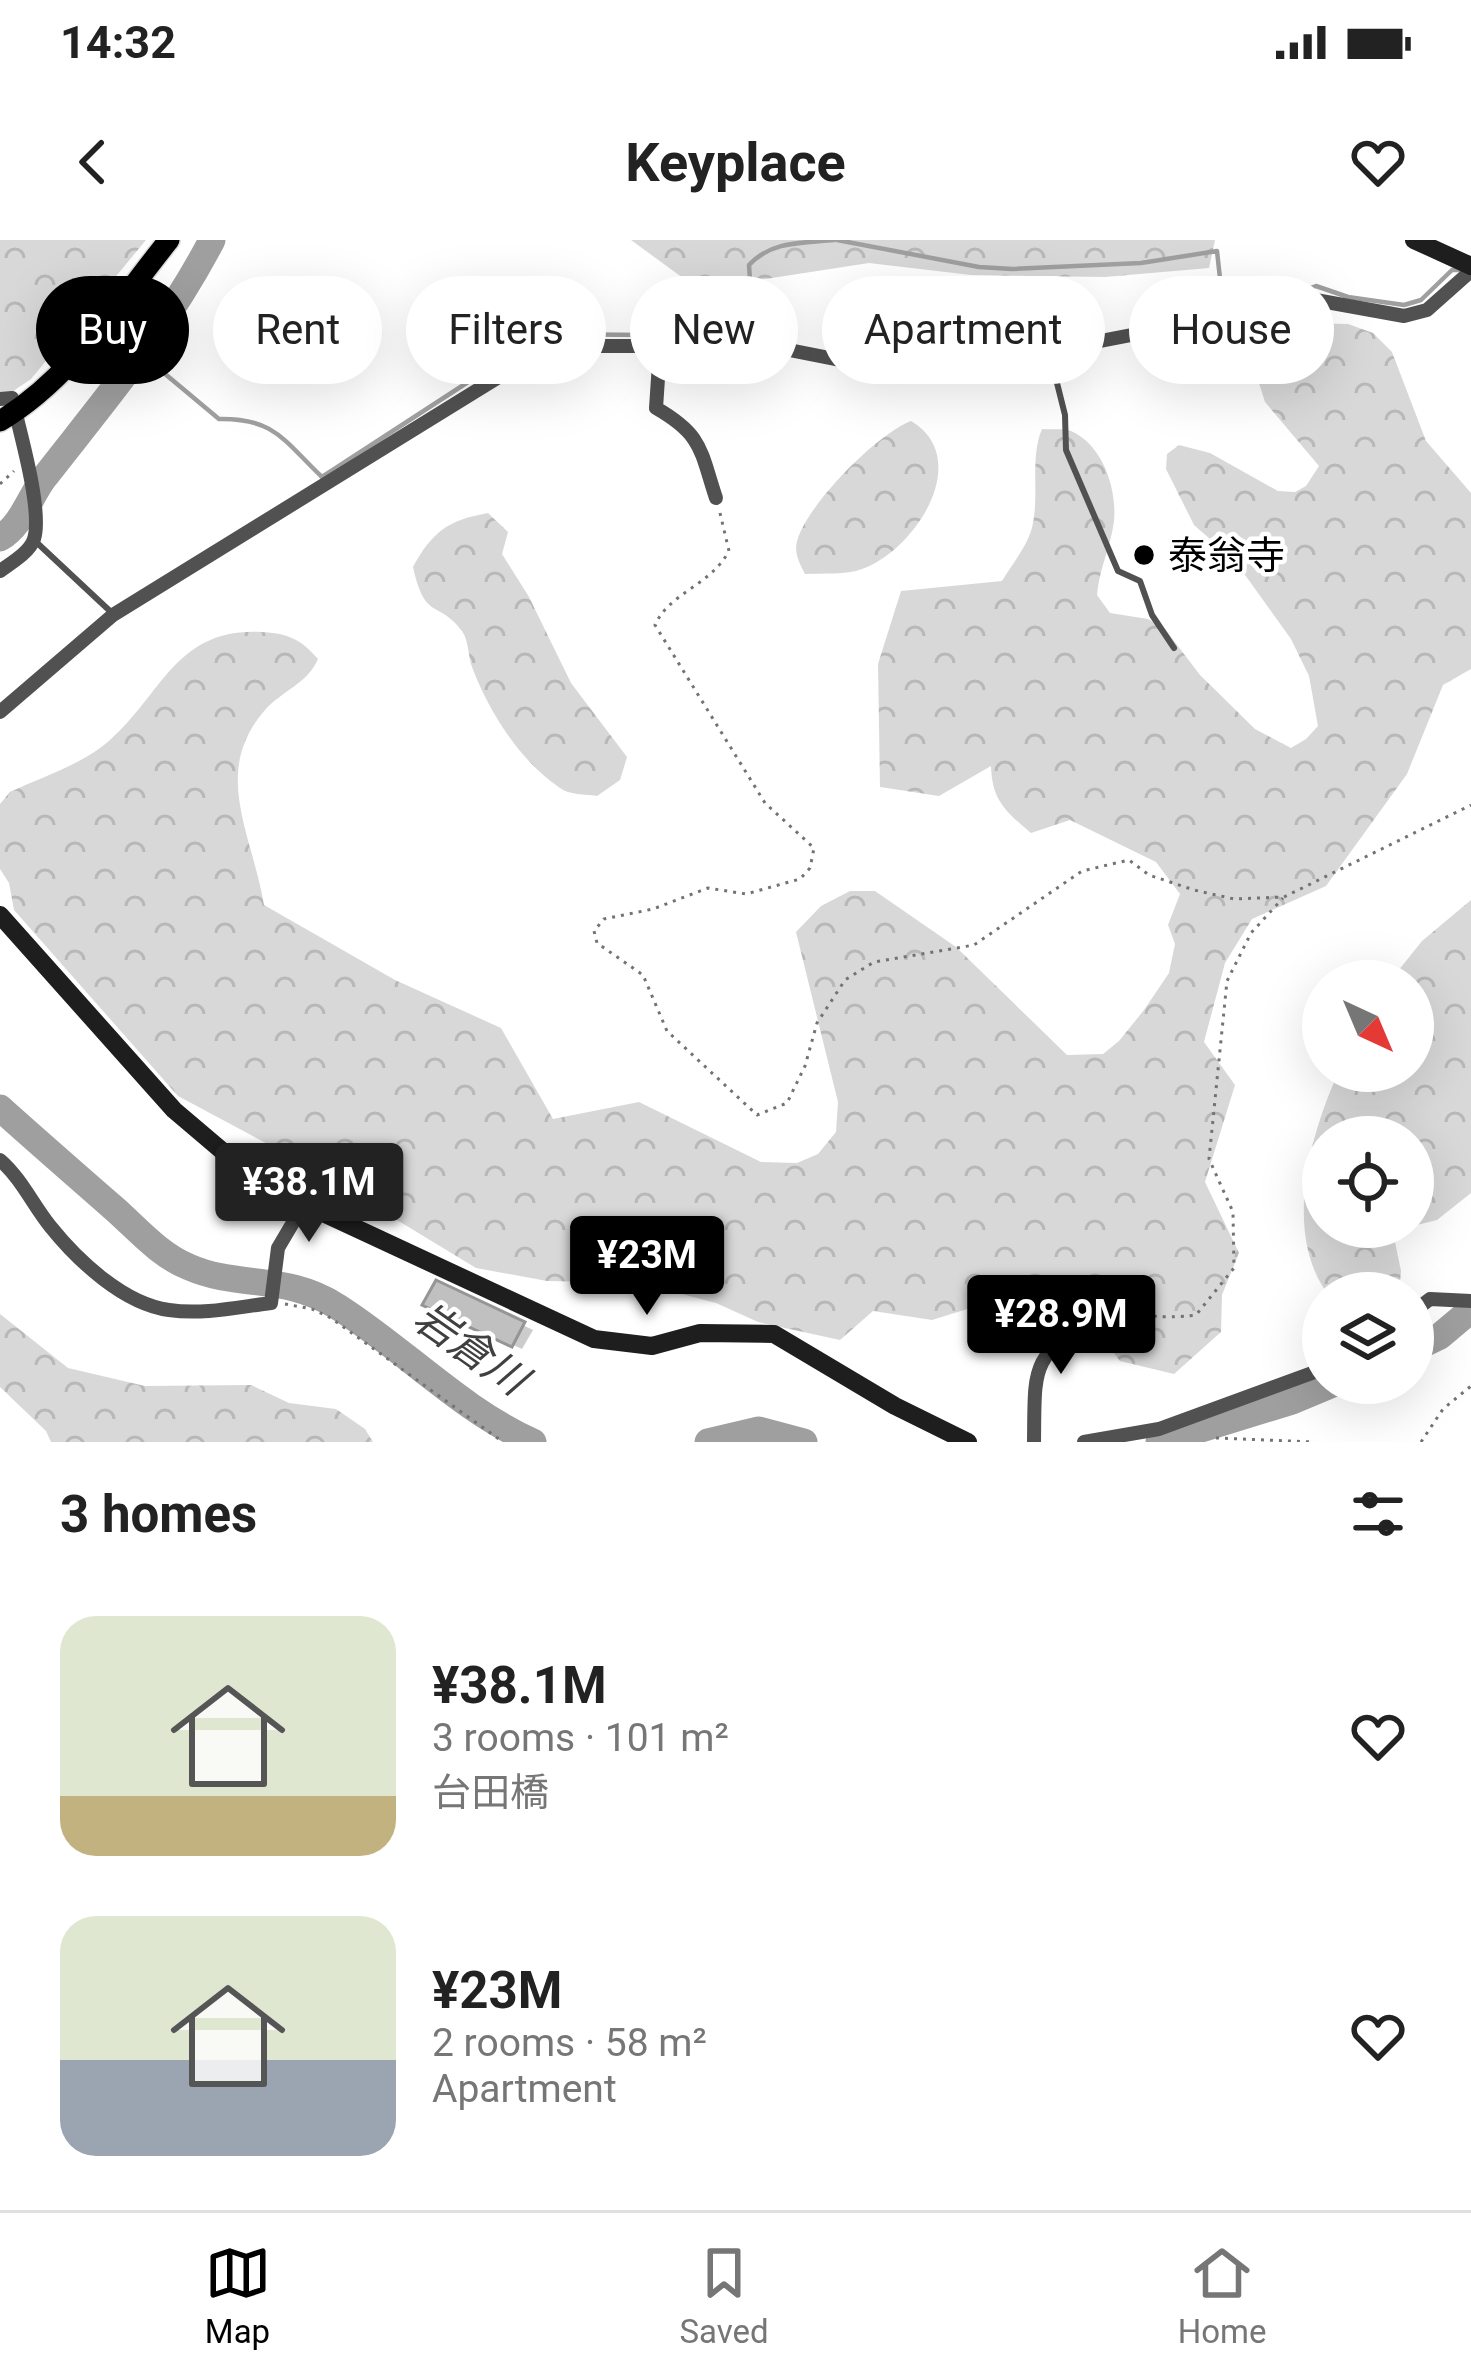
<!DOCTYPE html>
<meta charset="utf-8">
<style>
:root{--surface:#fff;--page:#f6f6f6;--text:#222;--muted:#767676;--line:#e0e0e0;--accent:#000}
body{margin:0;font-family:Roboto,"Noto Sans JP",sans-serif;background:var(--page);color:var(--text);height:100vh;display:flex;flex-direction:column;font-size:45px;white-space:nowrap}
*{box-sizing:border-box;margin:0}
p{font-size:39px;color:var(--muted)}
.icon{flex:none;width:66px;height:66px;fill:none;stroke:currentColor;stroke-width:2;stroke-linecap:round;stroke-linejoin:round}
.map{position:relative;height:1202px;overflow:hidden}
.sheet{display:flex;flex-direction:column;background:var(--surface);flex:1}
.sheet>*{flex:none}
.banner{position:absolute;left:36px;top:36px;width:1401px;height:108px;display:flex;gap:24px}
.needle{width:78px;rotate:136deg}
.fabs{position:absolute;left:1302px;top:720px;display:grid;gap:24px}
.fabs a{display:grid;place-items:center;width:132px;height:132px;border-radius:50%;background:var(--surface);box-shadow:0 12px 48px #0002;font-size:60px}
.price{position:absolute;translate:-50% -102px;padding:0 27px;border-radius:12px;background:var(--accent);color:#fff;font-size:39px;line-height:78px;filter:drop-shadow(0 3px 6px #0008)}
.price::after{content:'';position:absolute;left:50%;top:72px;width:36px;height:27px;margin-left:-18px;background:inherit;clip-path:polygon(0 0,100% 0,50% 100%)}
.price.active{background:#222;color:#fff}
ul{padding:0;list-style:none}
li{display:flex;align-items:center;gap:36px;height:300px;padding:0 60px}
li span{display:grid;place-items:center;flex:none;width:336px;height:240px;border-radius:36px;color:#555}
li>.icon{margin-inline-start:auto}
span .icon{width:144px;height:144px;fill:#fffc;stroke-width:1}
li b{font-size:51px}
h2{display:flex;justify-content:space-between;align-items:center;height:144px;padding:0 60px;font-size:51px}
.pill{padding:0 42px;border-radius:54px;background:var(--surface);box-shadow:0 12px 48px #0002;font-size:42px;line-height:108px}
.pill.active{background:var(--accent);color:#fff}
.status{display:flex;justify-content:space-between;align-items:center;height:84px;padding:0 60px;background:var(--surface);direction:ltr}
.status svg{height:33px;fill:currentColor}
header{display:flex;justify-content:space-between;align-items:center;height:156px;padding:0 60px;background:var(--surface);font-size:54px;font-weight:700}
.tab-bar{display:flex;justify-content:space-around;align-items:center;height:168px;border-top:3px solid var(--line);background:var(--surface);font-size:33px;color:var(--muted)}
.tab-bar a{display:grid;justify-items:center;gap:6px}
.tab-bar .active{color:var(--accent)}
.map>svg:first-child{display:block}
</style>
<div class="status"><b>14:32</b><svg viewBox="0 0 49 12"><path d="M0 12V9h3v3zM5 12V6h3v6zM10 12V3h3v9zM15 12V0h3v12zM26 1h20v11H26zM47 4h2v5h-2z"/></svg></div>
<header><svg class="icon" aria-label="back" viewBox="0 0 24 24"><path d="M15 5l-7 7 7 7"/></svg>Keyplace<svg class="icon" aria-label="heart" viewBox="0 0 24 24"><path d="M12 20l-8-8c-3-5 5-10 8-4 3-6 11-1 8 4z"/></svg></header>
<div class="map">
<svg width="1471" height="1202" viewBox="0 0 1471 1202">
<defs>
<pattern id="forest-crowns" width="20" height="18" patternUnits="userSpaceOnUse" patternTransform="scale(3)"><rect width="20" height="18" fill="#d8d8d8"/><path d="M2 6a3 3 0 1 1 6 0M12 15a3 3 0 1 1 6 0" fill="none" stroke="#b8b8b8"/></pattern>
</defs>
<rect width="100%" height="100%" fill="#fff"/>
<g fill="url(#forest-crowns)">
<polygon points="0,0 146,0 31,139 0,160"/>
<polygon points="631,0 1215,0 1209,28 1105,37 971,35 869,23 759,40 687,41"/>
<path d="M1301 83 1348 84 1373 93 1392 112 1426 201 1471 253V429L1443 445 1407 534 1326 646 1252 679 1225 723 1204 802 1235 845 1205 942 1239 1013 1222 1055 1221 1092 1174 1134 1120 1121 1072 1057 1028 1035 977 1066 932 1080 873 1071 840 1100 758 1082 716 1063 640 1043 547 1041 476 1028 303 923 178 856 14 670 9 643 0 629V564L10 552C42 537 83 524 110 500 163 453 176 388 261 392 287 393 301 399 318 419 308 443 282 451 265 470 211 532 252 593 264 665L395 740 501 788 553 879 639 862 761 922 797 923 818 914 836 892 838 862 796 692 821 666 850 651H875L956 707 1067 815 1103 814 1119 801 1144 770 1169 733 1175 704 1168 685 1180 654 1156 622 1070 580 1031 593C1005 571 992 560 991 526L939 556 880 547 878 424 901 351 1002 341C1012 324 1030 303 1033 283 1039 252 1030 217 1042 189 1050 190 1064 188 1071 191 1103 205 1117 249 1114 281 1111 306 1099 329 1097 355L1110 373 1148 379 1165 389 1200 435 1255 489 1291 508 1306 499 1318 486 1309 436 1291 399 1235 321 1194 285 1166 229 1167 214 1179 205 1210 213 1278 251 1295 252 1306 246 1319 226 1265 162 1258 140 1278 94Z"/>
<path d="M911 181C974 218 916 310 862 329 846 335 822 333 805 334 799 322 793 312 798 298 810 262 877 194 911 181Z"/>
<path d="M488 273 508 292 502 314 529 357 571 443 627 517 620 540 597 556C585 554 569 555 560 548 520 521 489 472 472 427 468 416 469 401 462 391 438 359 425 382 413 327 432 292 448 280 488 273Z"/>
<path d="M1471 660V953L1437 980 1413 986V897H1323V987H1411L1393 992 1401 1031 1399 1053H1327C1283 992 1310 894 1339 831H1413V741H1390L1422 701Z"/>
<polygon points="0,1074 68,1128 145,1146 251,1145 289,1163 336,1169 365,1189 373,1202 51,1202 46,1191 0,1147"/>
</g>
<polygon fill="#0003" points="437,1044 533,1090 522,1109 435,1068"/>
<g fill="none" stroke-linecap="round" stroke-linejoin="round">
<g stroke="#9f9f9f" stroke-width="4.5">
<polyline points="837,0 979,27 1012,29 1141,23 1217,11 1224,75 1234,75 1316,46 1348,57 1404,65 1421,60 1452,30 1459,30"/>
<path d="M140 113 219 179C275 178 284 201 322 237L542 94 747 96 753 85 749 25C771 1 802 3 834 0"/>
</g>
<g stroke="#9f9f9f" stroke-width="27">
<path d="M0 298C22 285 29 258 44 238 104 161 167 87 212 0"/>
<path d="M0 868C39 903 78 937 117 971 139 991 161 1016 189 1027 239 1049 285 1033 338 1067 404 1109 461 1170 533 1202"/>
<polyline points="1413,1109 1440,1096 1471,1070"/>
<polyline points="708,1202 759,1190 804,1202"/>
<polyline points="1159,1202 1292,1161 1335,1143"/>
</g>
</g>
<polygon fill="#c0c0c0" stroke="#959595" stroke-width="3" points="436,1040 525,1082 512,1107 422,1065"/>
<g fill="none" stroke-linecap="round" stroke-linejoin="round">
<defs>
<path id="primary" d="M0 181C71 139 118 63 169 0"/>
</defs>
<use href="#primary" stroke="#dbdbdb" stroke-width="24"/>
<g stroke="#737373" stroke-width="3" stroke-dasharray="3 6" stroke-linecap="butt">
<polyline points="0,244 14,231"/>
<path d="M720 273 729 311C709 347 670 352 655 385L765 563 814 608 810 628 800 639 746 654 708 648 653 669 604 679 594 691 597 703 643 735 667 791 757 875 787 863 805 826 817 783 845 740 874 722 974 705 1082 631 1129 620 1149 635 1194 650 1234 659 1284 657 1471 565"/>
<polyline points="285,1064 312,1069 331,1078 503,1202"/>
<path d="M1109 1074C1143 1073 1160 1080 1196 1075L1234 1028 1233 972 1209 919 1227 741 1251 693 1283 658"/>
<polyline points="1216,1198 1315,1202"/>
<polyline points="1421,1202 1443,1169 1471,1146"/>
</g>
<g stroke="#515151" stroke-width="6">
<polyline points="1050,115 1065,175 1066,210 1118,331 1140,341 1152,375 1174,408"/>
<polyline points="34,300 111,372"/>
</g>
<g stroke="#515151" stroke-width="14">
<path d="M661 94 656 168C703 195 700 210 716 258"/>
<path d="M0 159 12 158C19 189 43 270 34 299 30 312 11 323 0 331"/>
<polyline points="0,472 113,375 549,106 769,106 855,123 905,116 1033,114 1204,81 1239,84 1310,59 1404,76 1427,70 1471,31"/>
<path d="M0 920C21 938 33 965 50 986 78 1021 124 1064 169 1070 203 1075 238 1067 271 1063L278 1008 304 964"/>
<polyline points="1413,1072 1430,1059 1471,1061"/>
<path d="M1034 1202C1035 1125 1030 1119 1096 1074"/>
<polyline points="1084,1202 1159,1189 1323,1129"/>
</g>
<g stroke="#1e1e1e" stroke-width="18">
<polyline points="1414,0 1471,26"/>
<polyline points="0,675 174,870 247,932 304,964 594,1099 652,1106 700,1093 774,1094 895,1166 968,1202"/>
</g>
<use href="#primary" stroke="#000" stroke-width="21"/>
</g>
<circle fill="#000" stroke="#fff" stroke-width="4.5" cx="1144" cy="315" r="12"/>
<g text-anchor="middle" stroke-width="9" stroke-linejoin="round" paint-order="stroke">
<g font-size="39" fill="#000" stroke="#fff" text-anchor="start">
<text x="1168" y="329">泰翁寺</text>
</g>
<g font-size="42" font-style="italic" fill="#404040" stroke="#fff">
<text transform="translate(471 1108) rotate(35)" y="15">岩倉川</text>
</g>
</g>
</svg>
<div class="fabs">
<a><svg class="needle" viewBox="-14 -14 28 28"><path d="M0-13l5 13h-10z" fill="#e53935"/><path d="M0 13l5-13h-10z" fill="#767676"/></svg></a>
<a><svg class="icon" aria-label="locate" viewBox="0 0 24 24"><circle cx="12" cy="12" r="6"/><path d="M12 2v4M12 18v4M2 12h4M18 12h4"/></svg></a>
<a><svg class="icon" aria-label="layers" viewBox="0 0 24 24"><path d="M12 4l9 5-9 5-9-5zM3 14l9 5 9-5"/></svg></a>
</div>
<b class="price active" style="left:309px;top:1005px">¥38.1M</b>
<b class="price" style="left:647px;top:1078px">¥23M</b>
<b class="price" style="left:1061px;top:1137px">¥28.9M</b>
<div class="banner">
<a class="pill active">Buy</a>
<a class="pill">Rent</a>
<a class="pill">Filters</a>
<a class="pill">New</a>
<a class="pill">Apartment</a>
<a class="pill">House</a>
</div>
</div>
<section class="sheet">
<h2>3 homes<svg class="icon" aria-label="filters" viewBox="0 0 24 24"><path d="M4 7h16M4 17h16"/><circle cx="9" cy="7" r="2"/><circle cx="15" cy="17" r="2"/></svg></h2>
<ul>
<li><span style="background:linear-gradient(#dfe7d0 75%,#c2b280 0)"><svg class="icon" aria-label="home" viewBox="0 0 24 24"><path d="M3 11l9-7 9 7M6 9v11h12V9"/></svg></span><div><b>¥38.1M</b><p>3 rooms · 101 m²</p><p>台田橋</p></div><svg class="icon" aria-label="heart" viewBox="0 0 24 24"><path d="M12 20l-8-8c-3-5 5-10 8-4 3-6 11-1 8 4z"/></svg></li>
<li><span style="background:linear-gradient(#dfe7d0 60%,#9aa5b1 0)"><svg class="icon" aria-label="home" viewBox="0 0 24 24"><path d="M3 11l9-7 9 7M6 9v11h12V9"/></svg></span><div><b>¥23M</b><p>2 rooms · 58 m²</p><p>Apartment</p></div><svg class="icon" aria-label="heart" viewBox="0 0 24 24"><path d="M12 20l-8-8c-3-5 5-10 8-4 3-6 11-1 8 4z"/></svg></li>
</ul>
</section>
<nav class="tab-bar">
<a class="active"><svg class="icon" aria-label="map" viewBox="0 0 24 24"><path d="M3 6l6-2 6 2 6-2v14l-6 2-6-2-6 2zM9 4v14M15 6v14"/></svg>Map</a>
<a><svg class="icon" aria-label="saved" viewBox="0 0 24 24"><path d="M7 4h10v16l-5-4-5 4z"/></svg>Saved</a>
<a><svg class="icon" aria-label="home" viewBox="0 0 24 24"><path d="M3 11l9-7 9 7M6 9v11h12V9"/></svg>Home</a>
</nav>
